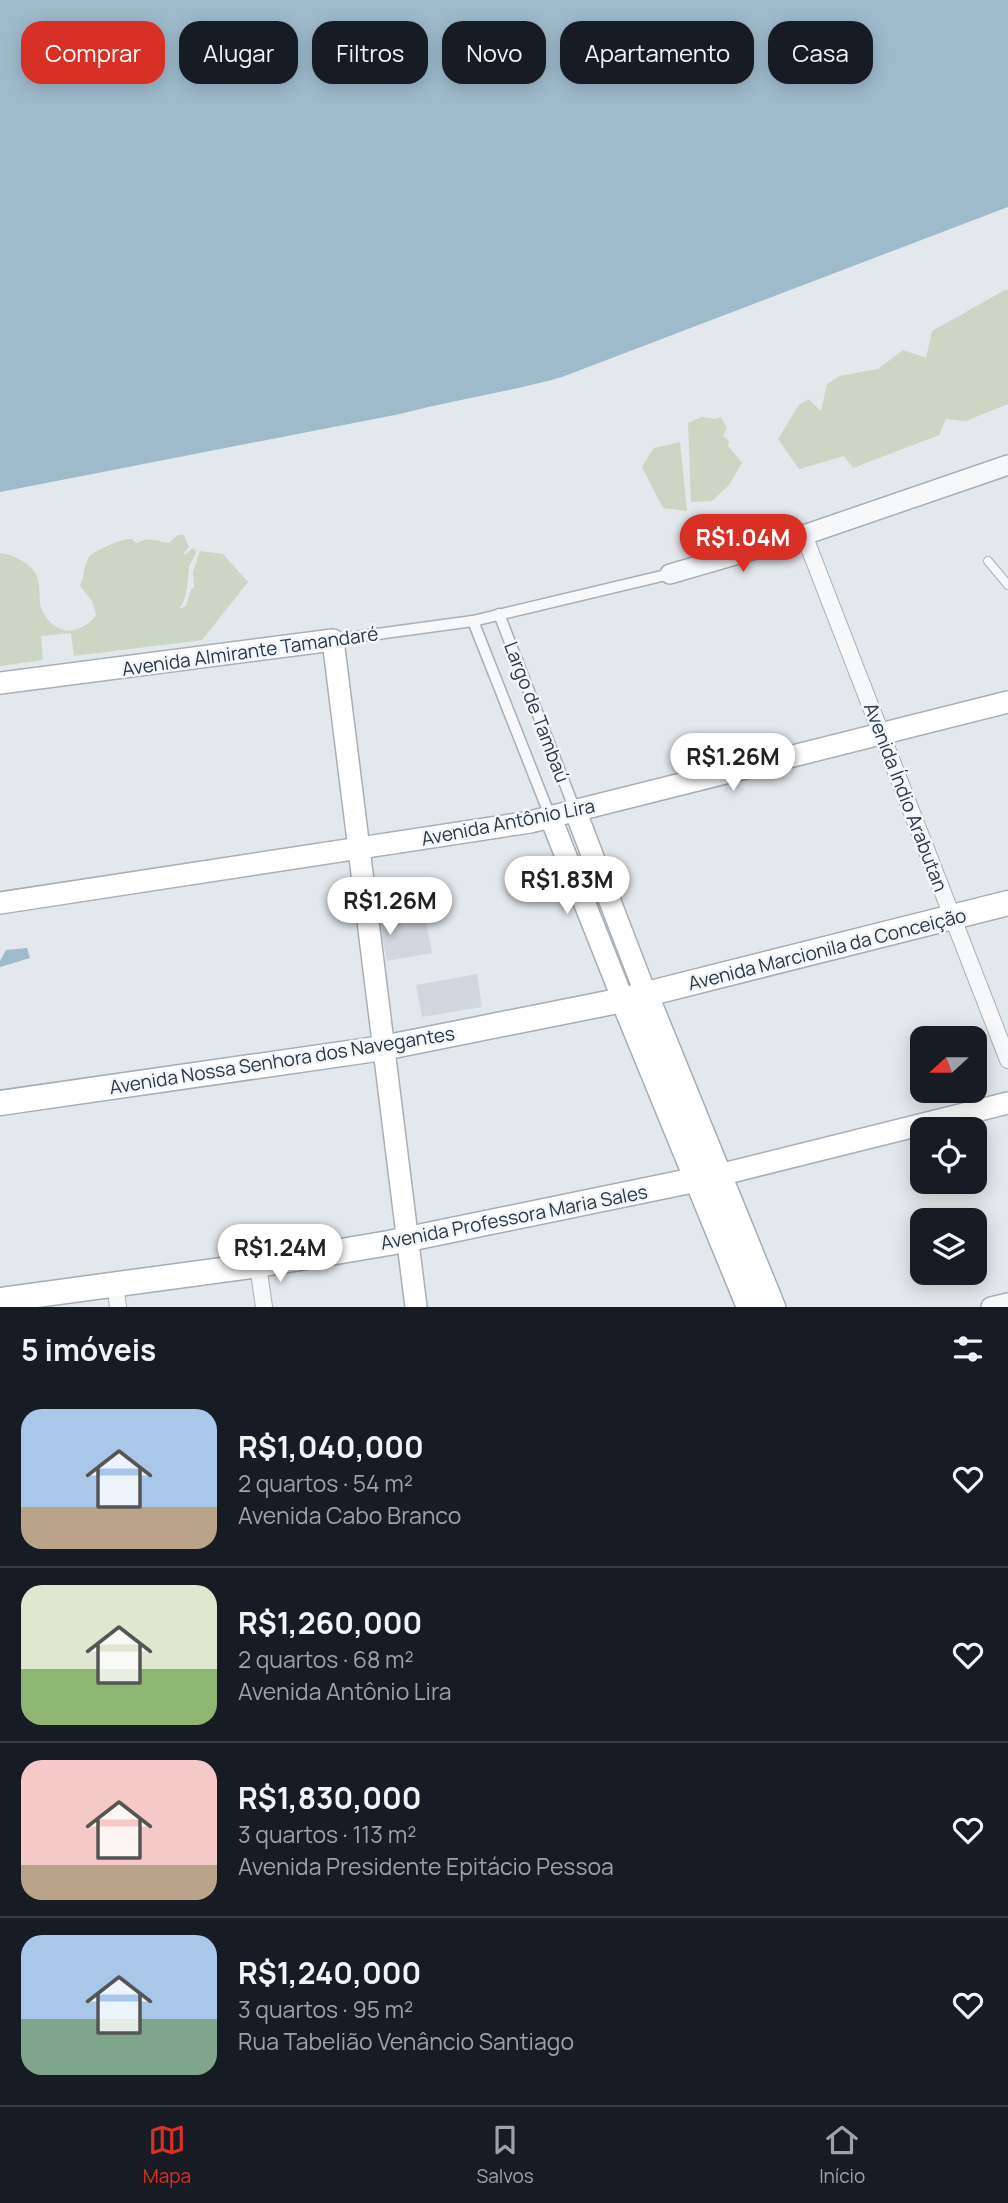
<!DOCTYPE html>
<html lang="pt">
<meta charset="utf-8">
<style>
:root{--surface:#171b24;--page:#242831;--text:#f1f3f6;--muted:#9ea1a6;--line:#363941;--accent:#d93025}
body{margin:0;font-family:Manrope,sans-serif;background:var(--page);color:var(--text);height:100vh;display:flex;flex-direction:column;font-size:26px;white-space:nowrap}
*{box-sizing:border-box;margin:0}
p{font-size:23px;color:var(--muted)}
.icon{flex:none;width:38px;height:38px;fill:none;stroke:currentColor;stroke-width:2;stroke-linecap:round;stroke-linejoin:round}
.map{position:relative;height:1307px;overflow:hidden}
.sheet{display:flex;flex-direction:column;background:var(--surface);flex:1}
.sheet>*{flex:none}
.banner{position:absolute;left:21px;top:21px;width:966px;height:63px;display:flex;gap:14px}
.needle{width:46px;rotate:249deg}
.tools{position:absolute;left:910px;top:1026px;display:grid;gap:14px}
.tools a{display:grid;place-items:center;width:77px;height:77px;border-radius:14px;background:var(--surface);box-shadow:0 4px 18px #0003;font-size:35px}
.price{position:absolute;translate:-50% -60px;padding:0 16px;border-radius:24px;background:#fff;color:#222;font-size:23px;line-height:46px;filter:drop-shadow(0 2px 4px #0008)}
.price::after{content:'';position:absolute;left:50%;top:42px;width:21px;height:16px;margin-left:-10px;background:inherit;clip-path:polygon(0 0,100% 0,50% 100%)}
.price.current{background:var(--accent);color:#fff}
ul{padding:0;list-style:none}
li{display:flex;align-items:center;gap:21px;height:175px;padding:0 21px}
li+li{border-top:2px solid var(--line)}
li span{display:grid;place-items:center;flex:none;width:196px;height:140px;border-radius:21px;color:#555}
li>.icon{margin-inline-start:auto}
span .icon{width:84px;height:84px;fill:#fffc;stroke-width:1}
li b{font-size:30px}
h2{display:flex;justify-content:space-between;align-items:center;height:84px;padding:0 21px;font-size:30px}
.pill{padding:0 24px;border-radius:21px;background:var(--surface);box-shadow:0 4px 18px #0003;font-size:24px;line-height:63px}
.pill.current{background:var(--accent);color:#fff}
.menu{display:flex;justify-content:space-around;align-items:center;height:98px;border-top:2px solid var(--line);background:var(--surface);font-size:19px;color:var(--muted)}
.menu a{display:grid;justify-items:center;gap:4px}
.menu .current{color:var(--accent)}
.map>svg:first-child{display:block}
</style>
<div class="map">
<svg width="1008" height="1307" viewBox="0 0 1008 1307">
<rect width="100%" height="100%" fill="#e3e8ec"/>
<g fill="#d1d7de">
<polygon points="424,910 432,953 387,961 379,918"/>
<polygon points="477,974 482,1007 422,1017 416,985"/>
</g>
<g fill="#cbd6c4">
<polygon points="1005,290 1008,290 1008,404 966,421 946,419 939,435 853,468 844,456 799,469 778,439 799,405 808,399 821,411 827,384 840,376 878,369 903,350 926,358 932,331"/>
<polygon points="701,417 715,419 721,417 727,428 723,436 729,441 728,446 742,463 729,485 712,501 691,502 688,423"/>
<polygon points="680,442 687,511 663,508 642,467 654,448"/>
<path d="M178 535H184L189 547 184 553 185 555 193 548 196 551C195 557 190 562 189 568 187 581 188 598 179 609L186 606 191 590 194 587 193 572 200 551 223 554 248 582 202 640 74 656 71 633 41 636 43 660 0 666V553C10 554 27 561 33 570 44 583 36 599 43 612 49 624 61 633 74 630 84 627 91 623 96 615L92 601 80 586C84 577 84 564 89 557 94 550 123 538 132 539L136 543C150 536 155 541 169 543Z"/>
</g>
<g fill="#9ebbcc">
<path d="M0 0H1008V207L562 377C509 392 454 400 400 414L0 492Z"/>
<polygon points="27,948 30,958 0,967 0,961 6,950"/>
</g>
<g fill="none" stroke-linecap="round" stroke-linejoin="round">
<defs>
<polyline id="service" points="988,561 1008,585"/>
<g id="pedestrian">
<polyline points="499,614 575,810"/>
<polyline points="473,621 550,816"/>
<polyline points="333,640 473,621 670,574"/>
</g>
<g id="minor">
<polyline points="804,535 1008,1060"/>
<polyline points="258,1265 264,1307"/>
<polyline points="115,1283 118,1307"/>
</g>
<g id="tertiary">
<polyline points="670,574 804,535 1008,465"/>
<polyline points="991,1307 1008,1303"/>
</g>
<g id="secondary">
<polyline points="0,683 333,640 416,1307"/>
<polyline points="575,810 646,995"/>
<polyline points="550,816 623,1000"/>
<polyline points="0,903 530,822 1008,702"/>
<polyline points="719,1175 1008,1103"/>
</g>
<g id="primary">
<polyline points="646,995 773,1307"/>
<polyline points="623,1000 749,1307"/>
<polyline points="0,1103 383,1048 623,1000 1008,903"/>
<polyline points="0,1300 258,1265 389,1243 719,1175"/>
</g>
</defs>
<use href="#service" stroke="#a8b0b7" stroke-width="10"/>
<use href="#pedestrian" stroke="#a8b0b7" stroke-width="13"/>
<use href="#minor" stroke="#a8b0b7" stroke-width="18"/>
<use href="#tertiary" stroke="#a8b0b7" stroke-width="22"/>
<use href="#secondary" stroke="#a8b0b7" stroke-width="24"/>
<use href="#primary" stroke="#a2aeb8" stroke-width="27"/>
<use href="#service" stroke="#f6f8fa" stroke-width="8"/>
<use href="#pedestrian" stroke="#f6f8fa" stroke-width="10"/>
<use href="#minor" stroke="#f6f8fa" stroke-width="16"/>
<use href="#tertiary" stroke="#f6f8fa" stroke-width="19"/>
<use href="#secondary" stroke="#fff" stroke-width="21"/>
<use href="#primary" stroke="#fff" stroke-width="24"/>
</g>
<g text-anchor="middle" stroke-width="5" stroke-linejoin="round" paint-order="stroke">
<g font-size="19" fill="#2a3845" stroke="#f3f6f9">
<text transform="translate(250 651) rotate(-8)" y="7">Avenida Almirante Tamandaré</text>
<text transform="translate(537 712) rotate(69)" y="7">Largo de Tambaú</text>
<text transform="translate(906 797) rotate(69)" y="7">Avenida Índio Arabutan</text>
<text transform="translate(508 822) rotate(-11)" y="7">Avenida Antônio Lira</text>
<text transform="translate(827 949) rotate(-14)" y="7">Avenida Marcionila da Conceição</text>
<text transform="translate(282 1060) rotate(-9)" y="7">Avenida Nossa Senhora dos Navegantes</text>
<text transform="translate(514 1217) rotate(-11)" y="7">Avenida Professora Maria Sales</text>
</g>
</g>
</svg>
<div class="tools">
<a><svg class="needle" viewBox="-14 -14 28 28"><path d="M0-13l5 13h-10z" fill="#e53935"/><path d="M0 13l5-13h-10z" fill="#9ea1a6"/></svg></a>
<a><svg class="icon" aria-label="locate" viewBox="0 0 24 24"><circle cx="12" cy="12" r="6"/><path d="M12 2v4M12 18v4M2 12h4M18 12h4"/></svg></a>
<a><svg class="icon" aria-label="layers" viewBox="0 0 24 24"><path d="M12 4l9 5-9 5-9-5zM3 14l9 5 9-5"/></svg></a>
</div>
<b class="price current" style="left:743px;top:574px">R$1.04M</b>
<b class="price" style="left:733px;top:793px">R$1.26M</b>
<b class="price" style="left:567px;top:916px">R$1.83M</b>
<b class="price" style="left:390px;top:937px">R$1.26M</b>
<b class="price" style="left:280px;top:1284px">R$1.24M</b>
<div class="banner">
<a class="pill current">Comprar</a>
<a class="pill">Alugar</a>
<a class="pill">Filtros</a>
<a class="pill">Novo</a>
<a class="pill">Apartamento</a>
<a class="pill">Casa</a>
</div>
</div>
<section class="sheet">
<h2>5 imóveis<svg class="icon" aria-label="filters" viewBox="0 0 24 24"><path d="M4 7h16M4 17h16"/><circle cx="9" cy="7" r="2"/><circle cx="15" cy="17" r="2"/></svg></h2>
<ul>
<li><span style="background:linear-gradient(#a9c7e8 70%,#b9a48a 0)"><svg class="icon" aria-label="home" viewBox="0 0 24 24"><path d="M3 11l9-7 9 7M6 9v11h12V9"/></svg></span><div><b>R$1,040,000</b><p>2 quartos · 54 m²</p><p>Avenida Cabo Branco</p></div><svg class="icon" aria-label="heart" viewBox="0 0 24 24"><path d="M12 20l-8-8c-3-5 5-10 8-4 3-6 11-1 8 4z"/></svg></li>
<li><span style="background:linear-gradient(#dfe7d0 60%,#8fb573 0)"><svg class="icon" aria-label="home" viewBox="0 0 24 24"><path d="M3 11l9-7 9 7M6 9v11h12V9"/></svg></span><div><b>R$1,260,000</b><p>2 quartos · 68 m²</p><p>Avenida Antônio Lira</p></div><svg class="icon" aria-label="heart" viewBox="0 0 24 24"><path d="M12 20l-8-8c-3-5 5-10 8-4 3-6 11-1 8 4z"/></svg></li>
<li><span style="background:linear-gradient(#f6c9c9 75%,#b9a48a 0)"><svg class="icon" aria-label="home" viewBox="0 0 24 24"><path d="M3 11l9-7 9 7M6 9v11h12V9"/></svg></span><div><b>R$1,830,000</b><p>3 quartos · 113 m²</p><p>Avenida Presidente Epitácio Pessoa</p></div><svg class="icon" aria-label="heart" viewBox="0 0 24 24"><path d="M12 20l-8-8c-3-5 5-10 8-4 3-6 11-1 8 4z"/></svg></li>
<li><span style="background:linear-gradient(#a9c7e8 60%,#7fa58c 0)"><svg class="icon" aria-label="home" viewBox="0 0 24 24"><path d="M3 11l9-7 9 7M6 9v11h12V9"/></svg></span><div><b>R$1,240,000</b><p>3 quartos · 95 m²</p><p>Rua Tabelião Venâncio Santiago</p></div><svg class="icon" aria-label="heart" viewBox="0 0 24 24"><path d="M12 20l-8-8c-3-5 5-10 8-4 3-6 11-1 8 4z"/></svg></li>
</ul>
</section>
<nav class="menu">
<a class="current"><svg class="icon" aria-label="map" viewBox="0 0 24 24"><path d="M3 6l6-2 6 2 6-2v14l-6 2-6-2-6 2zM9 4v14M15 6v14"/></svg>Mapa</a>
<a><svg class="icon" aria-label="saved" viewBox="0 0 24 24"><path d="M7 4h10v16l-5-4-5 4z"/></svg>Salvos</a>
<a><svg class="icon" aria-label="home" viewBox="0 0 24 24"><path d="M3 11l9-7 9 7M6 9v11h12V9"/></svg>Início</a>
</nav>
